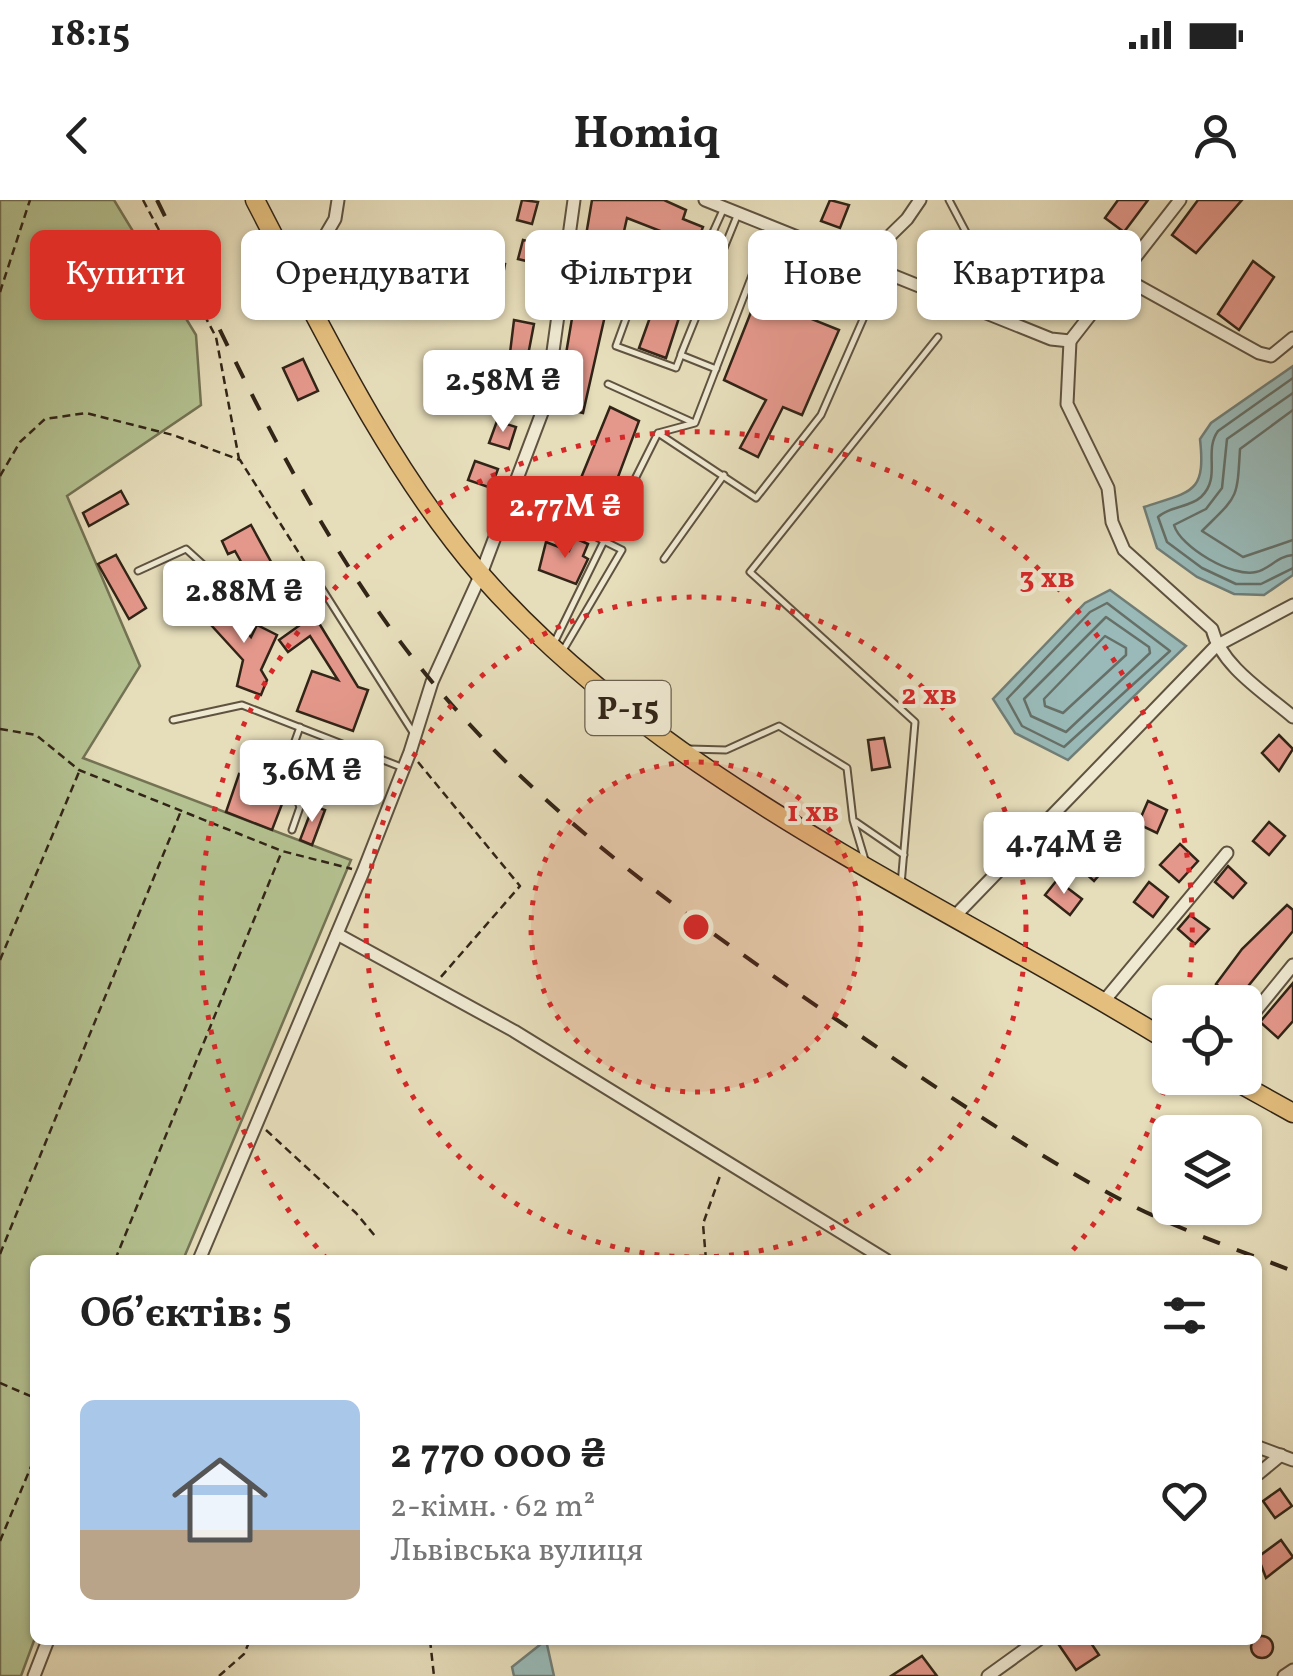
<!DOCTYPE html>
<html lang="uk">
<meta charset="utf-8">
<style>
:root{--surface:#fff;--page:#f6f6f6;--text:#222;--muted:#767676;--accent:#d93025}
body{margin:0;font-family:Vollkorn,serif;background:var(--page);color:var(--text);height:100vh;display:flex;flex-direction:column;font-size:38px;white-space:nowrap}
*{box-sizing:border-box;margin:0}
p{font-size:32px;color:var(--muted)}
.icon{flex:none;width:55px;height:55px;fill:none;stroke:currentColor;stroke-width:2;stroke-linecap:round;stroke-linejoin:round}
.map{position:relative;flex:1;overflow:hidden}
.drawer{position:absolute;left:30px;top:1055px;width:1232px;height:390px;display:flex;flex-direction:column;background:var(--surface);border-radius:15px;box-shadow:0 2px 8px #0004}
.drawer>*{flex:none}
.guide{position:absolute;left:30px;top:30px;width:1235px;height:90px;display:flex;gap:20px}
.buttons{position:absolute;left:1152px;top:785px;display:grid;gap:20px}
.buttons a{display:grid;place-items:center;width:110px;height:110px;border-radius:15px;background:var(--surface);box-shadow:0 2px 8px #0004;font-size:50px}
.price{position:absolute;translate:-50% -85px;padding:0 22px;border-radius:10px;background:#fff;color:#222;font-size:32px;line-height:65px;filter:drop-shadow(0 2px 5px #0008)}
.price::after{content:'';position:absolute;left:50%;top:60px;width:30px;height:22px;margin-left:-15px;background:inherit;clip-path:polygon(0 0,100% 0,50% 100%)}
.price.selected{background:var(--accent);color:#fff}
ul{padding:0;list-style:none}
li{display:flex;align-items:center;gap:30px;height:250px;padding:0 50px}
li span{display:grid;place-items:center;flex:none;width:280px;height:200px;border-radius:15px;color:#555}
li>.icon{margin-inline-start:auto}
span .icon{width:120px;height:120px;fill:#fffc;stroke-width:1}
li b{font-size:42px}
h2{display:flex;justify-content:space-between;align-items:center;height:120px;padding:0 50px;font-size:42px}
.pill{padding:0 35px;border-radius:15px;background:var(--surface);box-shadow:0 2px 8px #0004;font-size:35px;line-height:90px}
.pill.selected{background:var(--accent);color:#fff}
.status{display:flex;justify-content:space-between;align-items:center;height:70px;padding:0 50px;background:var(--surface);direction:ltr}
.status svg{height:28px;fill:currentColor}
header{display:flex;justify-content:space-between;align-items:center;height:130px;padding:0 50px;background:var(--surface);font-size:45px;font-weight:700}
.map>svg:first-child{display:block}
</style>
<div class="status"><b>18:15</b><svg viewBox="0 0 49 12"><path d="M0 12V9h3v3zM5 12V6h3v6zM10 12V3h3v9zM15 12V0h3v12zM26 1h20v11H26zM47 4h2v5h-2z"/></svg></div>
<header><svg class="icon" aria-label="back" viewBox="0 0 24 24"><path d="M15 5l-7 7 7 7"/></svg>Homiq<svg class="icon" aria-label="person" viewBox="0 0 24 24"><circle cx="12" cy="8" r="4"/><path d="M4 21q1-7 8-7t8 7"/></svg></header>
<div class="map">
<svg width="1293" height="1476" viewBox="0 0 1293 1476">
<rect width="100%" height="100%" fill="#e6ddba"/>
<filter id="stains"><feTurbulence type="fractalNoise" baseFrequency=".002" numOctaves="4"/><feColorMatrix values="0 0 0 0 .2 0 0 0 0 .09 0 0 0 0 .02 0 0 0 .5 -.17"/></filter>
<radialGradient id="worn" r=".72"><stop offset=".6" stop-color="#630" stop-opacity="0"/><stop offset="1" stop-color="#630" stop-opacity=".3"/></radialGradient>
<polygon fill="#b4c190" stroke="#737354" stroke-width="2.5" points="0,0 114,0 196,135 201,205 67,296 140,466 83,558 351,660 183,1060 35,1060 35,1438 21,1476 0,1476"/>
<g fill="#99bab8" stroke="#707e78" stroke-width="2.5">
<path d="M1293 166V375L1264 395 1234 394 1197 377 1157 348 1144 307C1192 291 1206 294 1200 239L1211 223Z"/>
<polygon points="1110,390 1186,446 1068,560 1015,533 993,499 1085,403"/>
<polygon points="546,1440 554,1476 514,1476 512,1467"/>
</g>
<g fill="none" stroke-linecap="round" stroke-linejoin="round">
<g stroke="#667068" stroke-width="2.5">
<path d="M1293 178 1218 231C1203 252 1222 277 1201 297 1189 308 1169 306 1158 317L1167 342 1202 368 1236 384H1261L1293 368"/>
<path d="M1293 193 1227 239 1222 288 1206 309 1174 325C1180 347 1233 378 1256 372 1270 369 1277 356 1293 355"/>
<path d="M1293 210 1240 249C1237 301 1238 295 1202 331L1243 357 1293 340"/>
<polygon points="1107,403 1170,451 1064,547 1022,526 1007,499 1090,412"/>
<polygon points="1106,417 1149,447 1150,453 1066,532 1031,516 1024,499"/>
<polygon points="1105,436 1126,448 1126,455 1063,513 1045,506 1044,499"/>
</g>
</g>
<g fill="#e4988b" stroke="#322517" stroke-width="2.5">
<polygon points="522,0 538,2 532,24 517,20"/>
<polygon points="592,0 664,0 686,10 683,19 703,27 696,45 627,18 583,213 557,207"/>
<polygon points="830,0 849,5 840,28 821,21"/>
<polygon points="1118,0 1148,0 1124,32 1105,18"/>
<polygon points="1198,0 1242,0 1196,53 1172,35"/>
<polygon points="386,38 390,97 371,98 367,40"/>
<polygon points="523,40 556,48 551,67 518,59"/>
<polygon points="695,54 712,60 697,97 687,93 666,158 639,148 662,84 680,91"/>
<polygon points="475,58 505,64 498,102 468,95"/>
<polygon points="1253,61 1274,77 1239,130 1218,114"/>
<polygon points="757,97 839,130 802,215 783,207 758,257 740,248 766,200 724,180"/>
<polygon points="514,120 534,124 520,197 505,194"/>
<polygon points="303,159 318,191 298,200 283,168"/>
<polygon points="610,207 639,221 612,293 581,278"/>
<polygon points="497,221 516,227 509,249 489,243"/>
<polygon points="475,261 498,269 491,288 468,280"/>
<polygon points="121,291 128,304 89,326 83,313"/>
<polygon points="251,325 282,382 259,394 235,351 228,354 222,341"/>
<polygon points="575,338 588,344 583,356 588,359 576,384 539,370 546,342 569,351"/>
<polygon points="116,355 146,408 129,419 98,364"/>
<polygon points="218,401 251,437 257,425 277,435 261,470 267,480 261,495 237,486 243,460 201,414"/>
<polygon points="314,415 358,487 368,490 353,531 297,511 312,471 338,480 310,436 288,452 279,440"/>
<polygon points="1279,535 1293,549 1279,571 1262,553"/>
<polygon points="884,538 890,567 872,570 868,540"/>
<polygon points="321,544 341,552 336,565 358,573 350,588 317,574 314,582 295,574 303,554 315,558"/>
<polygon points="239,574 287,591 272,630 226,612"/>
<polygon points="1148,601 1167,610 1157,633 1138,624"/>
<polygon points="313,606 325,610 312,645 300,640"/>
<polygon points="1269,622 1285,636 1269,655 1253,641"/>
<polygon points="1094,642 1113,659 1094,681 1075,664"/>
<polygon points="1180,644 1198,661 1179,682 1160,665"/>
<polygon points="1228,666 1246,683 1233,698 1215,682"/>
<polygon points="1057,680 1082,699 1070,715 1045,695"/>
<polygon points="1149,682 1168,697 1153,717 1134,702"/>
<polygon points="1287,705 1293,710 1293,731 1236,801 1216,784 1242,749"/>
<polygon points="1190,715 1209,729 1195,744 1178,729"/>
<polygon points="1293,783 1293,821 1278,838 1260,822"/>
<polygon points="1280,1289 1292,1306 1275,1318 1263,1301"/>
<polygon points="1281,1340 1293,1357 1266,1378 1258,1357"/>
<circle cx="1262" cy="1447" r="11"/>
<polygon points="1066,1440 1089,1440 1099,1455 1076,1470 1059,1445"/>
<polygon points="922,1456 937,1476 891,1476"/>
</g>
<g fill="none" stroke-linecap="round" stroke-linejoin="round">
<defs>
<g id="service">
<polyline points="949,0 987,72 974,105"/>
<polyline points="704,52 723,10"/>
<polyline points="632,102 616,146 676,168 681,155 716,169"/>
<polyline points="681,154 737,16"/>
<polyline points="608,184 692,222"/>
<polyline points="542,307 604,341 555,441"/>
<polyline points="664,359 724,275"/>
<polyline points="138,371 186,349 250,407 317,381 414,534"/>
<polyline points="562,452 622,350 604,341 658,233 695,223 754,70 864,117 821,215 756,298 658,233"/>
<polyline points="173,520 242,505 401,567"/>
<polyline points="689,549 726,550 779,526 847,568 853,620 865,660"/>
<polyline points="856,622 904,655"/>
<polyline points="292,630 300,607 285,569 300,527"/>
<polyline points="901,685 915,522 750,372 938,137"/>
</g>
<g id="minor">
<polyline points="705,0 1051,139 1070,141"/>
<polyline points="863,62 907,19 920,0"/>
<polyline points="1122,77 1259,153 1271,156 1293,138"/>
<polyline points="298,82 335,19 338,0"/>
<path d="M1070 141 1067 204 1108 288 1112 322 1124 350 1212 429C1221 466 1265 493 1293 517"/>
<polyline points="1070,141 1180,0"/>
<polyline points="954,717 1216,446 1293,405"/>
<polyline points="337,734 514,831 886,1060"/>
<polyline points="1104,801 1227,653"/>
<polyline points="1245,824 1293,765"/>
<polyline points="199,1060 363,672 410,552 432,482 481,374 546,202 574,0"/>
<polyline points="1258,1247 1293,1260"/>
<polyline points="1258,1274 1281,1255"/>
<polyline points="34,1476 48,1440"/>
<polyline points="988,1476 1038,1440"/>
<polyline points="1284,1476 1293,1470"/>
</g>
<g id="primary">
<path d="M255 0C320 125 389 269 482 376 664 583 939 699 1170 842"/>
<polyline points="1230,878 1293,913"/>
</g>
</defs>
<use href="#service" stroke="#5f5340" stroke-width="9"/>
<use href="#minor" stroke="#5f5340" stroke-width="15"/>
<use href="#primary" stroke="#322517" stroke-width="21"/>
<g stroke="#322517" stroke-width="2.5" stroke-dasharray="8 5" stroke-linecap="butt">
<polyline points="143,0 216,137 239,259"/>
<polyline points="0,92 30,0"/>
<polyline points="0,276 20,242 45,219 86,213 173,235 240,260 311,372"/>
<polyline points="0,529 36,535 79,570 282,651 352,669"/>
<polyline points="418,562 520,686 440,778"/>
<polyline points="0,760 79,572"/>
<polyline points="266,930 356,1013 375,1036"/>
<polyline points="0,1054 181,611"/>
<polyline points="115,1060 282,651"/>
<polyline points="706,1060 703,1024 721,973"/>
<polyline points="0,1183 35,1198"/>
<polyline points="0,1341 35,1257"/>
<polyline points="430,1440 434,1476"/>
<polyline points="219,1476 244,1454 250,1440"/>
</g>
<use href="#service" stroke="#efe9d2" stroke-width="5"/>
<use href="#minor" stroke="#efe9d2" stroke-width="11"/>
<use href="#primary" stroke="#e3be7d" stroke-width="18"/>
<path stroke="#322517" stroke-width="4" stroke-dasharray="18 18" stroke-linecap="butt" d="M157 0C229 147 296 299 393 432 509 590 662 700 821 809 917 874 1012 942 1114 996 1171 1027 1233 1048 1293 1071"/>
</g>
<circle cx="696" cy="727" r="165" fill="#d62828" fill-opacity=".12"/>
<g fill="none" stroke="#d62828" stroke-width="5" stroke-dasharray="5 10">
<circle cx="696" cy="727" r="165"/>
<circle cx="696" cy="727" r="330"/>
<path d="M1169 876A496 496 0 0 1 1065 1059M327 1059A496 496 0 1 1 1187 800"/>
</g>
<g text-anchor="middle" stroke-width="8" stroke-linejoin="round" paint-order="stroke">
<rect fill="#efe9d2" stroke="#6b604f" stroke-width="2.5" x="585.5" y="481" width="85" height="54" rx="8"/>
<g font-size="32" font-weight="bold" fill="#322517">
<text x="628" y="519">Р-15</text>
</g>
</g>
<circle cx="696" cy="727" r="15" fill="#d62828" stroke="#efe9d2" stroke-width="5"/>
<g font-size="30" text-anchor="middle" font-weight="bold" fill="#d62828" stroke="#efe9d2" stroke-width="8" stroke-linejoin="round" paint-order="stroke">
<text x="1047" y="387">3 хв</text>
<text x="929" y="504">2 хв</text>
<text x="813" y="621">1 хв</text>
</g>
<rect width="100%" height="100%" filter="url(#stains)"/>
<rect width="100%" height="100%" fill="url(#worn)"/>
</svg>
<div class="buttons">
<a><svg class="icon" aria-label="locate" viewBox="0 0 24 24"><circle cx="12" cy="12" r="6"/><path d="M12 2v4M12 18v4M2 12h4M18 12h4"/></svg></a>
<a><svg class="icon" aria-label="layers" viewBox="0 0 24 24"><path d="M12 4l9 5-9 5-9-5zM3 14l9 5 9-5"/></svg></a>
</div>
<b class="price" style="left:503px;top:235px">2.58M ₴</b>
<b class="price selected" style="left:565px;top:361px">2.77M ₴</b>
<b class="price" style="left:244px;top:446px">2.88M ₴</b>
<b class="price" style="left:312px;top:625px">3.6M ₴</b>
<b class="price" style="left:1064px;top:697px">4.74M ₴</b>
<div class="guide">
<a class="pill selected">Купити</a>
<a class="pill">Орендувати</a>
<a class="pill">Фільтри</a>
<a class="pill">Нове</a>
<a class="pill">Квартира</a>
</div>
<section class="drawer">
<h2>Об’єктів: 5<svg class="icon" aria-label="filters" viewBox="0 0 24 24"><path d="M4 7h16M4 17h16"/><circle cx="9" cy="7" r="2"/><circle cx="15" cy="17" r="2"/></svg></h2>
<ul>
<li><span style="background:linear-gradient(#a9c7e8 65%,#b9a48a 0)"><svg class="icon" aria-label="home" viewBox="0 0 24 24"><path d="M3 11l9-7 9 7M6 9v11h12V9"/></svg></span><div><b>2 770 000 ₴</b><p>2-кімн. · 62 m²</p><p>Львівська вулиця</p></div><svg class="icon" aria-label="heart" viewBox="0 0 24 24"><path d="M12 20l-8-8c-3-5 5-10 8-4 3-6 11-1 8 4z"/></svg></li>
</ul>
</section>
</div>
